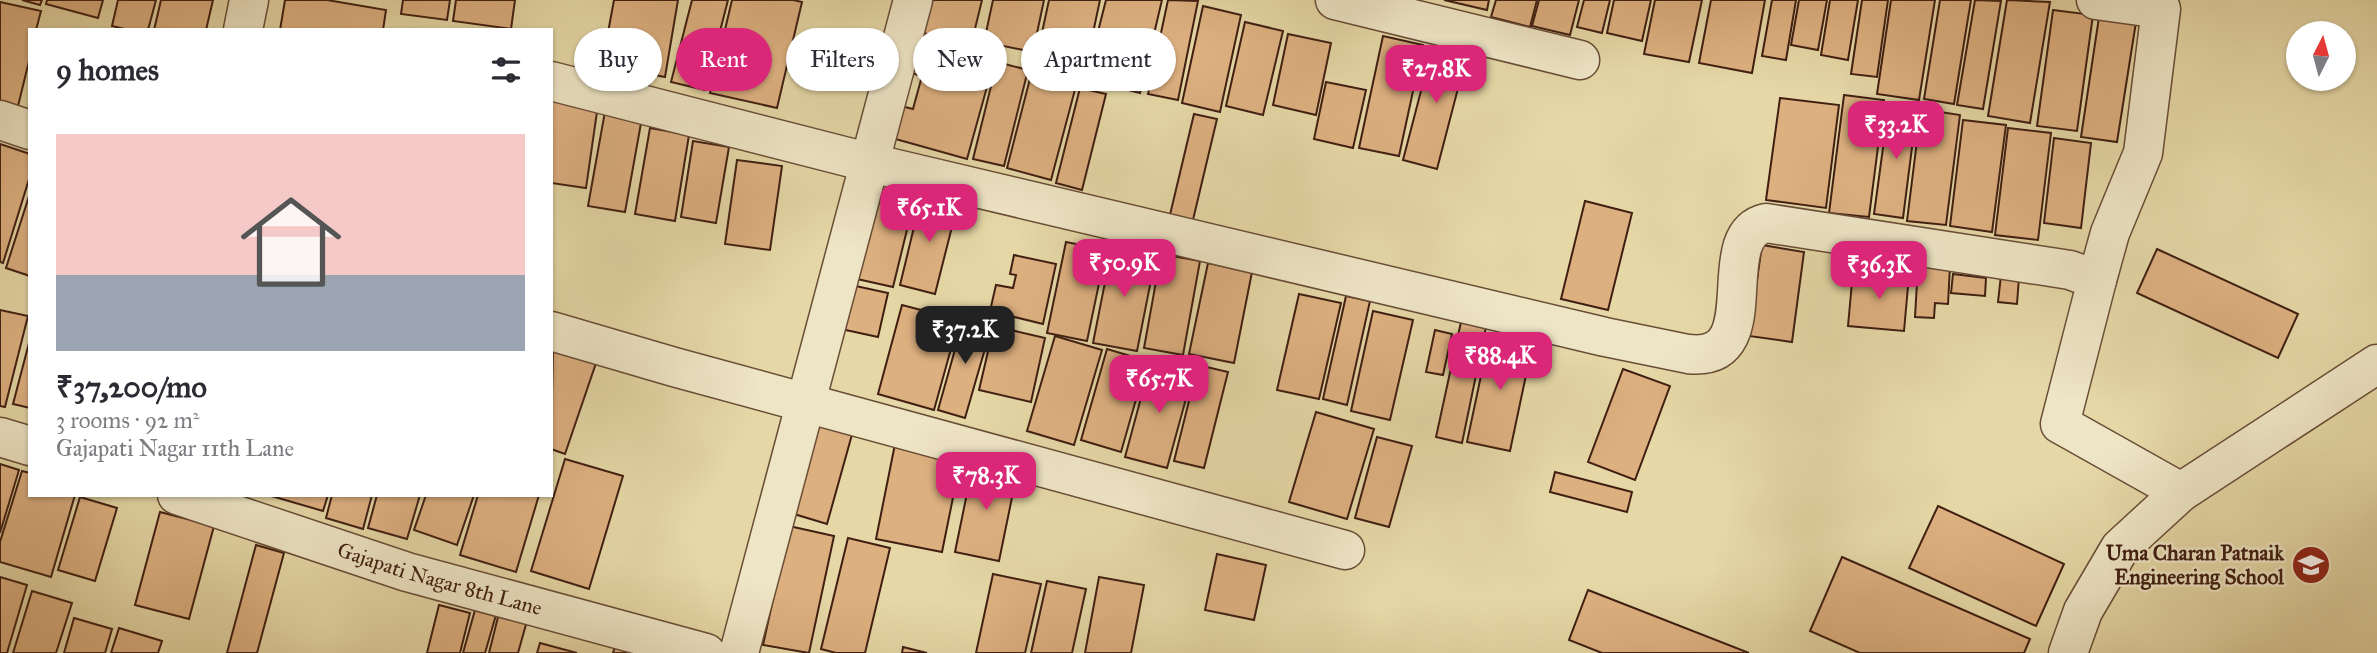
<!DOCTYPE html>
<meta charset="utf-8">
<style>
:root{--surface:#fff;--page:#f2f2f3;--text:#2b2b33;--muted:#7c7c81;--line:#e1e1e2;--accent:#db2777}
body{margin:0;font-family:"IM FELL Great Primer",serif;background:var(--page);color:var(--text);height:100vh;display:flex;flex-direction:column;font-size:26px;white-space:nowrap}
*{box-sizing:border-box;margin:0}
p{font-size:23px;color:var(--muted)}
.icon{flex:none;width:38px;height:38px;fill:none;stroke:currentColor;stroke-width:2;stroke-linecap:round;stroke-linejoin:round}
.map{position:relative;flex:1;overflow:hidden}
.details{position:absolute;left:28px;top:28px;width:525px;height:469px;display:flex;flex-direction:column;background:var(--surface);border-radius:0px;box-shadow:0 2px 5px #0004}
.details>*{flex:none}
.top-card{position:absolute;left:574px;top:28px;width:665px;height:63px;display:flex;gap:14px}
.needle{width:46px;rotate:6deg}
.tools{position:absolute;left:2286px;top:21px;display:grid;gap:14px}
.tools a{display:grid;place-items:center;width:70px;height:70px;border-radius:50%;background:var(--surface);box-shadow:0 2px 5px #0004;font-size:35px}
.price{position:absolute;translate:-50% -60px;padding:0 16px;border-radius:14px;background:var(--accent);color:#fff;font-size:23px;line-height:46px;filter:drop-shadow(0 2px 4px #0008)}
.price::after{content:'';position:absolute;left:50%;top:42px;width:21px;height:16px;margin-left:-10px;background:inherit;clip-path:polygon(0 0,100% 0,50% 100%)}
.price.active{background:#222;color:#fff}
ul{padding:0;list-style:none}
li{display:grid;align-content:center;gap:14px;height:371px;padding:0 28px}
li+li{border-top:2px solid var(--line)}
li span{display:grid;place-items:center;height:217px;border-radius:0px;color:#555}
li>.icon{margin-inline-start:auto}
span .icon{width:126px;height:126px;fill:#fffc;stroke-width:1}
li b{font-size:30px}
h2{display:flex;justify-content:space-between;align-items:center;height:84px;padding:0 28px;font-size:30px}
.tag{padding:0 24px;border-radius:32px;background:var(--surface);box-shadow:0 2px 5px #0004;font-size:24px;line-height:63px}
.tag.active{background:var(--accent);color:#fff}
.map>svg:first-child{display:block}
</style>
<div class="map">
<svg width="2377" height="653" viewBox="0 0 2377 653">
<rect width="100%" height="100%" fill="#e5d7a6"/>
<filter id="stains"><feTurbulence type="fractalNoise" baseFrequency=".00286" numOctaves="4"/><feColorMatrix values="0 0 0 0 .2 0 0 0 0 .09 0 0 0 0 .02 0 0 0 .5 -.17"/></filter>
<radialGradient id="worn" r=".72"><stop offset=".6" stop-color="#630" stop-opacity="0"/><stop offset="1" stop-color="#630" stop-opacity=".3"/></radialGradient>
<g fill="#ddb080" stroke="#401f12" stroke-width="2">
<polygon points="22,0 42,0 40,5"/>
<polygon points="47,0 103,0 98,18 46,4"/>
<polygon points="118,0 156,0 148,30 129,30 112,26"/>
<polygon points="161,0 213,0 206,30 154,30"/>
<polygon points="285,0 327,0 386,10 383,30 280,30"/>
<polygon points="403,0 450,0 447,20 401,14"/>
<polygon points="456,0 515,0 511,29 453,21"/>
<polygon points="614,0 678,0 665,77 602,65"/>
<polygon points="692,0 728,0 705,90 671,82"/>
<polygon points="732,0 793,0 802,2 777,108 710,93"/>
<polygon points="932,0 982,0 971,45 923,33"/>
<polygon points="993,0 1044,0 1033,52 984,42"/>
<polygon points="1049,0 1100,0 1084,75 1035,65"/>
<polygon points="1106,0 1162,0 1140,93 1086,79"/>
<polygon points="1168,0 1198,1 1178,100 1148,94"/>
<polygon points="1444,0 1489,0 1487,10"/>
<polygon points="1496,0 1537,0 1530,27 1491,17"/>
<polygon points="1539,0 1579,0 1570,35 1532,26"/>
<polygon points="1584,0 1610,0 1602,33 1577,27"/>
<polygon points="1614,0 1651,0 1642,41 1607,33"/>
<polygon points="1655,0 1702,0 1689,62 1644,54"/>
<polygon points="1711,0 1765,0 1752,73 1699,63"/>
<polygon points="1772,0 1796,0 1786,60 1762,56"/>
<polygon points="1799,0 1827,0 1818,50 1791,45"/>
<polygon points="1830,0 1858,0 1848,60 1821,55"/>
<polygon points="1862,0 1888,0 1877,77 1851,74"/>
<polygon points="1891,0 1935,0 1919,100 1877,94"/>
<polygon points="1940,0 1971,0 1954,104 1924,99"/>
<polygon points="1975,0 2001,1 1983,109 1957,105"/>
<polygon points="2007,0 2050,2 2030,123 1988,116"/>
<polygon points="0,2 41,11 36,30 30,30 30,57 18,106 0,101"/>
<polygon points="1203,6 1241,15 1220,112 1182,103"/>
<polygon points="2053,10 2093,15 2077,131 2037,126"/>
<polygon points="2099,17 2136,22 2117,142 2081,137"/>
<polygon points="1245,22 1283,31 1263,115 1226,106"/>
<polygon points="1288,34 1331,43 1316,115 1273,105"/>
<polygon points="1383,36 1423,45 1399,156 1359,148"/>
<polygon points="921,38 995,58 967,159 892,138 901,106 913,109 922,76 911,73"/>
<polygon points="1434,41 1468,50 1437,169 1403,160"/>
<polygon points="997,62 1028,70 1004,166 973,159"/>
<polygon points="1032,71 1077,82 1051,180 1007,168"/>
<polygon points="1326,82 1366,90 1353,148 1314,139"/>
<polygon points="1080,88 1106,94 1082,190 1056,183"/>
<polygon points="1844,95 1884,100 1869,217 1829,213"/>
<polygon points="551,98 598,105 586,188 551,183"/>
<polygon points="1780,98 1839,105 1826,208 1766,200"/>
<polygon points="1889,104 1917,108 1903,218 1874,214"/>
<polygon points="606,106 643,112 625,212 588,206"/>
<polygon points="1921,109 1960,115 1946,225 1907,221"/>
<polygon points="1194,114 1217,119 1192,224 1169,219"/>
<polygon points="1963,120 2006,125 1992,232 1950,226"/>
<polygon points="650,128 689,135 675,221 635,214"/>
<polygon points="2008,128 2051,133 2038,240 1995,235"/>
<polygon points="2054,138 2091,143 2081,228 2044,223"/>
<polygon points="693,141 729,147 716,223 681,217"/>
<polygon points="0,144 30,154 30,176 3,263 0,262"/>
<polygon points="737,160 782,166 770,250 725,244"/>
<polygon points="880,184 916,193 893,287 857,279"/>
<polygon points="30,193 30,276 6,268"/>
<polygon points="922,194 958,203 935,294 900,285"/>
<polygon points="1585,201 1632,213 1608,310 1561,299"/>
<polygon points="1066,242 1106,250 1087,341 1047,333"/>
<polygon points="1762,245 1804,252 1792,342 1749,336"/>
<polygon points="1112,247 1156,255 1137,351 1093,343"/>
<polygon points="2157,249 2298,314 2278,358 2137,293"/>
<polygon points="1161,254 1200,261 1183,355 1144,348"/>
<polygon points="1014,255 1056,264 1043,324 990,311 996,285 1013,288 1016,275 1010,274"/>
<polygon points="1208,263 1252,272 1234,363 1189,354"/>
<polygon points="1918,265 1950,266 1948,304 1935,303 1934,318 1915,317"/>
<polygon points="1853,271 1909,275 1904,331 1848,326"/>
<polygon points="1953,274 1986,278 1985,296 1951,293"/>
<polygon points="2001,275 2019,277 2017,304 1998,302"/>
<polygon points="851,285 888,293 878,337 841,329"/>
<polygon points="1299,294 1341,303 1319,399 1277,390"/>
<polygon points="1346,296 1370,301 1347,405 1323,399"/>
<polygon points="902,305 959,320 934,410 878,394"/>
<polygon points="0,310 28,316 5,407 0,406"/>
<polygon points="1373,311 1413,320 1390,420 1351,411"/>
<polygon points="965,314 993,321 965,418 938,410"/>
<polygon points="1461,322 1486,327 1462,443 1436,437"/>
<polygon points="994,326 1045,338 1031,402 979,390"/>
<polygon points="1435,330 1452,334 1443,375 1426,372"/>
<polygon points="1490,333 1533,342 1510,451 1467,442"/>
<polygon points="1055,336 1102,350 1074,445 1027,431"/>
<polygon points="30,339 30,408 13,404"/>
<polygon points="553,348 596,363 565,454 551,449"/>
<polygon points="1107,349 1147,361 1121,452 1081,440"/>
<polygon points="1151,361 1193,373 1167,468 1125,457"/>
<polygon points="1198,365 1228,372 1204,468 1174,461"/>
<polygon points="1623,369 1670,386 1635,480 1588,462"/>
<polygon points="1316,412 1374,429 1347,519 1289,502"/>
<polygon points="820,422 853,431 827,524 794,514"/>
<polygon points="1377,437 1412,446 1389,527 1355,518"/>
<polygon points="896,439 962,453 942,552 876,539"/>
<polygon points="565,459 623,476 589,589 531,571"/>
<polygon points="0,464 19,470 0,533"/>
<polygon points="973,464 1017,473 999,561 955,552"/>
<polygon points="22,471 30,473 30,495 75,495 51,577 0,562 0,542"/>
<polygon points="1555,472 1632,492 1627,512 1550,492"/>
<polygon points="268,495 328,495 323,511"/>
<polygon points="332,495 372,495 363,529 326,518"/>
<polygon points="377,495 420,495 407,539 368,528"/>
<polygon points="426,495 474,495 457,545 414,530"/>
<polygon points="478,495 539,495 516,572 460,555"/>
<polygon points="80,497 117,508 95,581 58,570"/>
<polygon points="1938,506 2064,564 2036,626 1909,568"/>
<polygon points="160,512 214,526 189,619 135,605"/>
<polygon points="789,526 834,536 809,653 763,645"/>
<polygon points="848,538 890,548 865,653 836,653 821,649"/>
<polygon points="256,545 284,553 257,653 227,653"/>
<polygon points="1217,554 1266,565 1254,620 1205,610"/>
<polygon points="1842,557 2030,639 2024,653 1860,653 1810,631"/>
<polygon points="993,574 1041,584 1025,653 976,653"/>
<polygon points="0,577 27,585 7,653 0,653"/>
<polygon points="1099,577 1144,585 1131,653 1085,653"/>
<polygon points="1047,581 1086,589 1072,653 1031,653"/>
<polygon points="1588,590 1749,653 1602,653 1569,640"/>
<polygon points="32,591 72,603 56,653 13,653"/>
<polygon points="439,605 470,613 460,653 427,653"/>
<polygon points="475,610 496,615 485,653 463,653"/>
<polygon points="499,613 527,621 518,653 489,653"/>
<polygon points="74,618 112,629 105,653 64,653"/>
<polygon points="119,628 162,641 158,653 111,653"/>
<polygon points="540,643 577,653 537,653"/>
<polygon points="616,643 650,653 613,653"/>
<polygon points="903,647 927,653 902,653"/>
</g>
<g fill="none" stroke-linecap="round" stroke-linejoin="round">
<defs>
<g id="minor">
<polyline points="1335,0 1580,60"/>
<polyline points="2096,0 2161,9 2143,153 2110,233 2097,280"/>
<polyline points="243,30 249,0"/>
<path d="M551 81 871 163 1605 337 1688 354C1771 363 1709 236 1766 223L2070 270 2097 280 2060 424 2181 492"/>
<polyline points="0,120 30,130"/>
<polyline points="551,331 674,367 1345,550"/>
<polyline points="0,437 30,446"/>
<path id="s1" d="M177 495 407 572 706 653"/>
<polyline points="739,653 913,0"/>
<polyline points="2068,653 2083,611 2120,548 2181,492 2377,364"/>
</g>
</defs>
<use href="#minor" stroke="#694d37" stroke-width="41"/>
<use href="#minor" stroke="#eee5c5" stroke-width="38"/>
</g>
<defs>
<symbol id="university-disc" viewBox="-11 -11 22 22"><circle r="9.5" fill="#8f2418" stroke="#eee5c5"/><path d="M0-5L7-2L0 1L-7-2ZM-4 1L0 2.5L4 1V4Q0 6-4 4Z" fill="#fff"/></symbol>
</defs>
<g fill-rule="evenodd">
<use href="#university-disc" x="2289" y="543" width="44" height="44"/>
</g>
<g text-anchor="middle" stroke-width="5" stroke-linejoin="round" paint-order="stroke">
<g font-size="21" font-weight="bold" fill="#401f12" stroke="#eee5c5" text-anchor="end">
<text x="2284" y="560">Uma Charan Patnaik<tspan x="2284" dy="24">Engineering School</tspan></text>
</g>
<g font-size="21" fill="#401f12" stroke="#eee5c5">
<text dy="7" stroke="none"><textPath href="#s1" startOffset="276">Gajapati Nagar 8th Lane</textPath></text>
</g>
</g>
<rect width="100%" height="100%" filter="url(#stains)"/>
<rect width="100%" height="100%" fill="url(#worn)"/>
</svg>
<div class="tools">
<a><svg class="needle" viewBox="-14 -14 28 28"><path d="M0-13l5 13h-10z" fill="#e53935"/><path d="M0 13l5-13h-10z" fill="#7c7c81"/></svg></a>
</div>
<b class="price" style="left:1436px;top:105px">₹27.8K</b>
<b class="price" style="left:1896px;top:161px">₹33.2K</b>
<b class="price" style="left:929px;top:244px">₹65.1K</b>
<b class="price" style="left:1124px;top:299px">₹50.9K</b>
<b class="price" style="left:1879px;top:301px">₹36.3K</b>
<b class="price active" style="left:965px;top:366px">₹37.2K</b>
<b class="price" style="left:1500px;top:392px">₹88.4K</b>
<b class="price" style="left:1159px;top:415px">₹65.7K</b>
<b class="price" style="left:986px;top:512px">₹78.3K</b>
<div class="top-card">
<a class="tag">Buy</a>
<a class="tag active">Rent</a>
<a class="tag">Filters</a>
<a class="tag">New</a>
<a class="tag">Apartment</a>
</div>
<section class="details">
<h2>9 homes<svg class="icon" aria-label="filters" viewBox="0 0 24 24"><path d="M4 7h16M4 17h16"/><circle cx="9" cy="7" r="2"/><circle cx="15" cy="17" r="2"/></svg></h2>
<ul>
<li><span style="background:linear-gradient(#f6c9c9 65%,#9aa5b1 0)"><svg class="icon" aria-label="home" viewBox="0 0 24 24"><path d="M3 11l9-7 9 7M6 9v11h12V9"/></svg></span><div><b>₹37,200/mo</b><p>3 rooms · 92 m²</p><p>Gajapati Nagar 11th Lane</p></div></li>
</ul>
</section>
</div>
